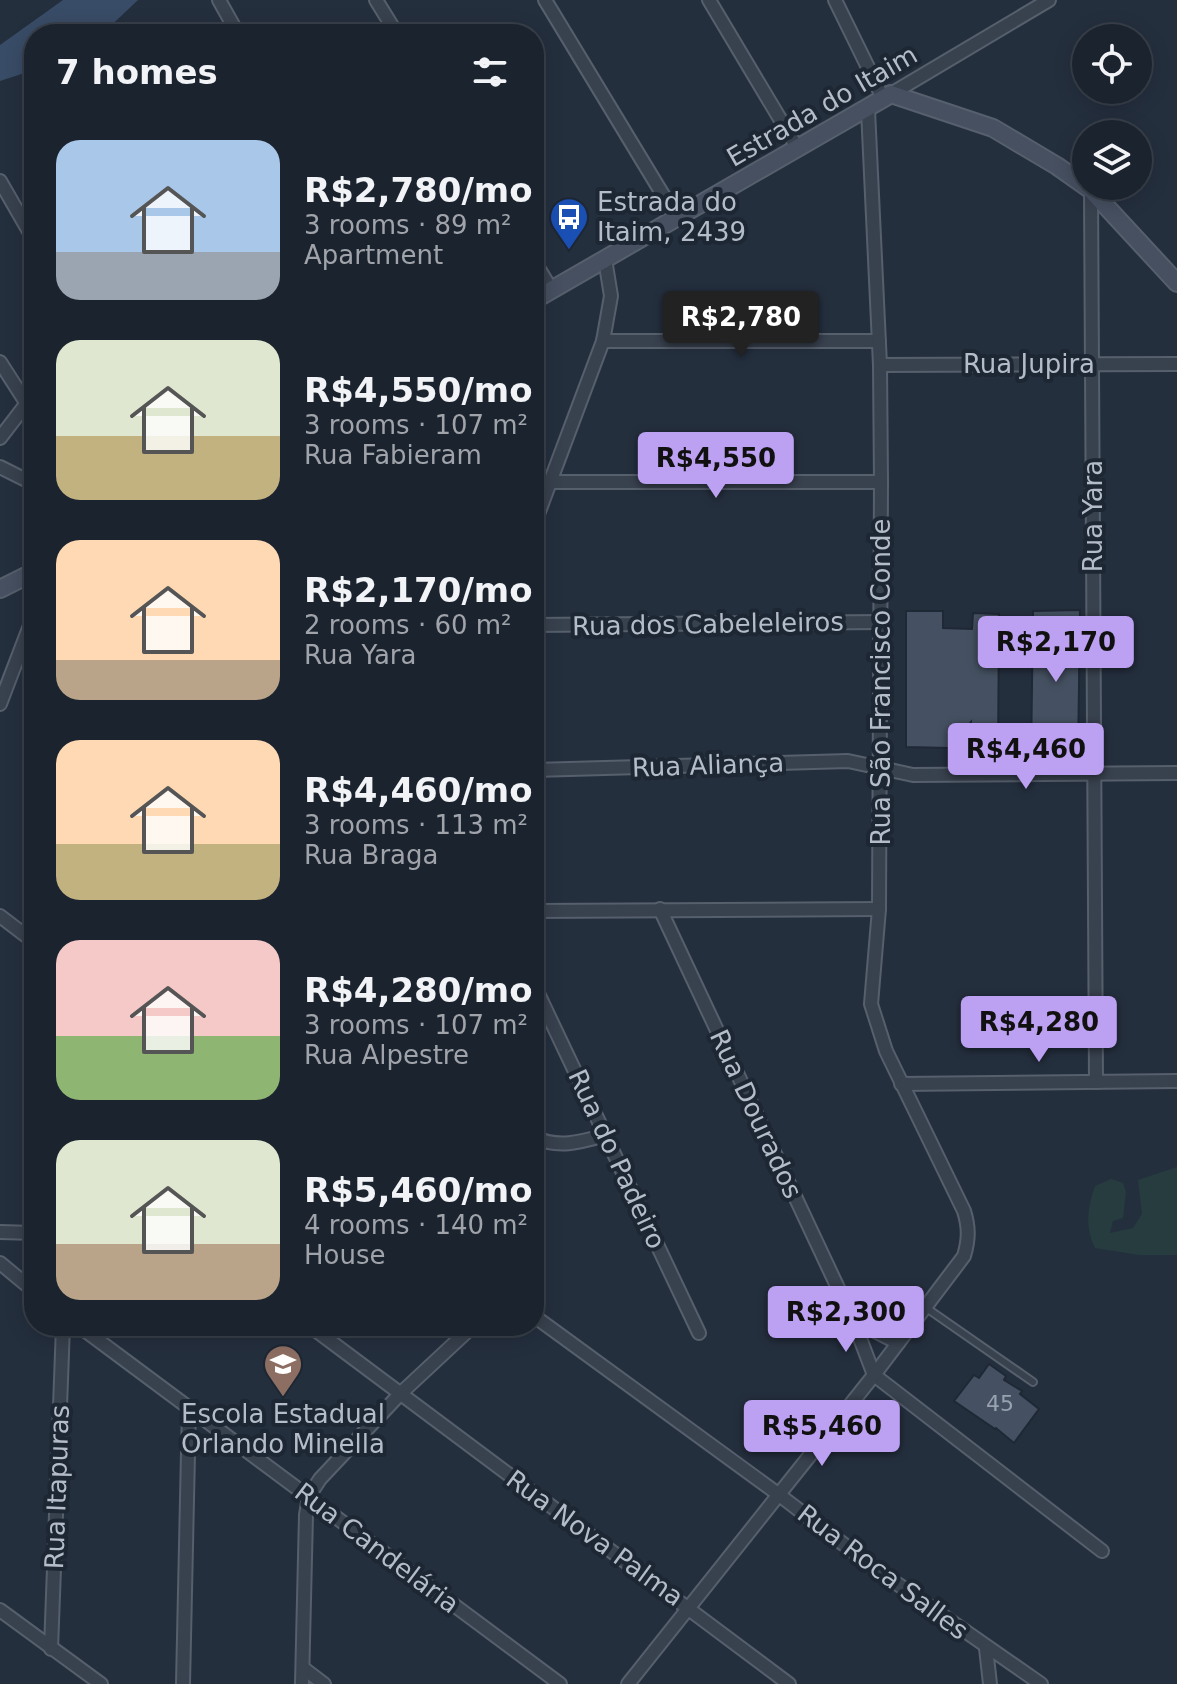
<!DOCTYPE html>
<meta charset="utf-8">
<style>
:root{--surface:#1b232e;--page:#242b36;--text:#f1f3f6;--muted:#a0a4aa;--line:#39404a;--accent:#bca0f2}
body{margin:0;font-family:"DejaVu Sans",sans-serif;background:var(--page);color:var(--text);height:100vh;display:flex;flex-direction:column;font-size:30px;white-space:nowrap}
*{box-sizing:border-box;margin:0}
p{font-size:26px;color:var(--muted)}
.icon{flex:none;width:44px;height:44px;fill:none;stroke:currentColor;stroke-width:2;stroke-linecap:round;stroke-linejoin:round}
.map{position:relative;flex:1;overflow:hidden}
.details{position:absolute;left:24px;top:24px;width:520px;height:1312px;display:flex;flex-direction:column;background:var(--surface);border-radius:32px;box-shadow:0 4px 20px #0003,0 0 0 2px var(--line)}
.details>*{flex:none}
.buttons{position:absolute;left:1072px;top:24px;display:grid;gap:16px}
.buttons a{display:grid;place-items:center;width:80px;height:80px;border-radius:50%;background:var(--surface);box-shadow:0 4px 20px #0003,0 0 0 2px var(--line);font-size:40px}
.price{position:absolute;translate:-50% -68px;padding:0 18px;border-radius:8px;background:var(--accent);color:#111;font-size:26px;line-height:52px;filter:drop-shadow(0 2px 4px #0008)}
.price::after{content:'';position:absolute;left:50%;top:48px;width:24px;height:18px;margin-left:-12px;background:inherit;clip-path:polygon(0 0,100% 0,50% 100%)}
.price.selected{background:#222;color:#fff}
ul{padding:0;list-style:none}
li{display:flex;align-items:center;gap:24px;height:200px;padding:0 32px}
li span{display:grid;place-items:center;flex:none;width:224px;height:160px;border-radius:24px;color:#555}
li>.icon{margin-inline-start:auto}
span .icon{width:96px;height:96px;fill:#fffc;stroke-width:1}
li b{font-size:34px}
h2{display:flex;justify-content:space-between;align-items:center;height:96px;padding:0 32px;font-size:34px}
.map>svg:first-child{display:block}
</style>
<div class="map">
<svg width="1177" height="1684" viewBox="0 0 1177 1684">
<rect width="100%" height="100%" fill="#242f3e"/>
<path fill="#263c3f" d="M1177 1167V1255H1139L1095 1248C1085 1228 1087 1207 1095 1186L1111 1179 1123 1183 1126 1192 1123 1218 1113 1221 1110 1233 1133 1228 1142 1214 1138 1180Z"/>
<polygon fill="#394c67" points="63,0 138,0 102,34 34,34 34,70 0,81 0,45"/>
<g fill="#455162" stroke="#1f2835" stroke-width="2">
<polygon points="1080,610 1078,757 1031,758 1033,611"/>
<polygon points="906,611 943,611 943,628 972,629 973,613 999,614 998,759 971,759 971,722 949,748 906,747"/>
<polygon points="989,1364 1006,1376 1004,1380 1022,1391 1020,1394 1039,1409 1014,1443 996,1428 995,1429 954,1401 974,1375 979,1378"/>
</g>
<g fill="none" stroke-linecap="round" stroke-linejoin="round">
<defs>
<polyline id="lane" points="925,1307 1033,1382"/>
<g id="street">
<polyline points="219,0 238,34"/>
<polyline points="376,0 397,34"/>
<polyline points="545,0 677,218"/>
<polyline points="709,0 798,149"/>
<polyline points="835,0 883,98"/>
<polyline points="891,94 1049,0"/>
<polyline points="0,181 34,240"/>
<polyline points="1091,190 1096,1082"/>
<polyline points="534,261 551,289"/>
<polyline points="603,341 879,341"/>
<polyline points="0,362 34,415"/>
<polyline points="880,365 1177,364"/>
<polyline points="0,438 27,403"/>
<polyline points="0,467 34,484"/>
<polyline points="552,482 881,482"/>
<polyline points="534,525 603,341 611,296 605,259"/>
<polyline points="534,625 882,622"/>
<polyline points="0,704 34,615"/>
<polyline points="534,770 848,761 913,775 1177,773"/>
<polyline points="660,909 853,1320 874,1375 1102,1551"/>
<polyline points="534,911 879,909"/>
<polyline points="0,916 34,942"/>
<polyline points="534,985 699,1333"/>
<polyline points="901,1084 1177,1081"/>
<path d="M534 1137C558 1149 581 1142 606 1135"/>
<polyline points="0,1232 34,1233"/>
<polyline points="0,1263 34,1291"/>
<polyline points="534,1316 778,1494 876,1569 1041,1684"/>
<polyline points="853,1320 898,1343"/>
<polyline points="79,1326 560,1684"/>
<polyline points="310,1326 789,1684"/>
<polyline points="0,1610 101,1684"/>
<polyline points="986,1648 990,1684"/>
<polyline points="51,1649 63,1326"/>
<polyline points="303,1668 324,1684"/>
<polyline points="183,1684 189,1407"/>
<polyline points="302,1684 306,1515 309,1496 320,1479 400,1394 473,1326"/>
<path d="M628 1684 874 1375 964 1256C969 1239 969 1227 964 1211L886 1051 871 1004 879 909 881 482 880 365 868 110"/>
</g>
<g id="secondary">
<polyline points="534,300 891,94 993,128 1057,166 1091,190 1177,283"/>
<polyline points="0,589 34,572"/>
</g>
</defs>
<use href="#lane" stroke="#565f6c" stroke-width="10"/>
<use href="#street" stroke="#565f6c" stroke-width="16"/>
<use href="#secondary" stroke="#565f6c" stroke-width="20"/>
<use href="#lane" stroke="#38414e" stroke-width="6"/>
<use href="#street" stroke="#38414e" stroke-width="12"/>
<use href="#secondary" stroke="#465061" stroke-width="16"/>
</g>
<defs>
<symbol id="bus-pin" viewBox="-11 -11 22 30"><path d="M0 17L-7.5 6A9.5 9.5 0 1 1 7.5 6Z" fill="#1a4fb4" stroke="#1d2633"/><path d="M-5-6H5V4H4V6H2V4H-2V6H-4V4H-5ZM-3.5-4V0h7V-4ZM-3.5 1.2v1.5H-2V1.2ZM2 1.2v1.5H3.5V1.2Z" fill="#fff"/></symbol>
<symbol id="school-pin" viewBox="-11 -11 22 30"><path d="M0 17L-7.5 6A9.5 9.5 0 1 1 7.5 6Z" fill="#8d6e63" stroke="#1d2633"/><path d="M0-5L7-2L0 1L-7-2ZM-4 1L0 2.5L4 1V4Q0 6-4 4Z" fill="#fff"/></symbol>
</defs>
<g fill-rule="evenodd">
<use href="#bus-pin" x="547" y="195" width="44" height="60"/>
<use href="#school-pin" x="261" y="1342" width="44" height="60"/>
</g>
<g text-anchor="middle" stroke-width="8" stroke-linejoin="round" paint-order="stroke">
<g font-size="22" fill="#98a1af">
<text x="1000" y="1411">45</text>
</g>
<g font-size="26" fill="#b4bcc9" stroke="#1d2633">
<text transform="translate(822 106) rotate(-30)" y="9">Estrada do Itaim</text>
<text x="1029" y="373">Rua Jupira</text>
<text transform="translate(1093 516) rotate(-90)" y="9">Rua Yara</text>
<text transform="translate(708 624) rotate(-1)" y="9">Rua dos Cabeleleiros</text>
<text transform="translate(881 682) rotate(-90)" y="9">Rua São Francisco Conde</text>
<text transform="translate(708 765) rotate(-2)" y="9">Rua Aliança</text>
<text transform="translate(756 1114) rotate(65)" y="9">Rua Dourados</text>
<text transform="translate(617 1159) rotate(65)" y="9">Rua do Padeiro</text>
<text transform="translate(57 1487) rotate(-88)" y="9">Rua Itapuras</text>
<text transform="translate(595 1538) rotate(36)" y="9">Rua Nova Palma</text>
<text transform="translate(377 1548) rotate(37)" y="9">Rua Candelária</text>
<text transform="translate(883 1572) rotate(37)" y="9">Rua Roca Salles</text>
</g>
<g font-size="26" fill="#b4bcc9" stroke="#1d2633" text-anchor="start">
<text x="597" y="211">Estrada do<tspan x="597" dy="30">Itaim, 2439</tspan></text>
<text x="283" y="1423" text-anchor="middle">Escola Estadual<tspan x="283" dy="30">Orlando Minella</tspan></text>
</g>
</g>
</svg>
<div class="buttons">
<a><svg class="icon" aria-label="locate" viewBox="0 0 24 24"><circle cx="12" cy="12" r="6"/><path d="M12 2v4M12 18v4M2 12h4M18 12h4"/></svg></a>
<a><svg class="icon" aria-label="layers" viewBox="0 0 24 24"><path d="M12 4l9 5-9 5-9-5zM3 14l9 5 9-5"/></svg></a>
</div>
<b class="price selected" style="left:741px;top:359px">R$2,780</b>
<b class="price" style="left:716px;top:500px">R$4,550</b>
<b class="price" style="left:1056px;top:684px">R$2,170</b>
<b class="price" style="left:1026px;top:791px">R$4,460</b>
<b class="price" style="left:1039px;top:1064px">R$4,280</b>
<b class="price" style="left:846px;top:1354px">R$2,300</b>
<b class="price" style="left:822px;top:1468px">R$5,460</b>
<section class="details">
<h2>7 homes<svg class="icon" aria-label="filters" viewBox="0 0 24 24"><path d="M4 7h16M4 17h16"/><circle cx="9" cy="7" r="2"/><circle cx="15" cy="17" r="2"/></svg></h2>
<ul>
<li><span style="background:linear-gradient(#a9c7e8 70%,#9aa5b1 0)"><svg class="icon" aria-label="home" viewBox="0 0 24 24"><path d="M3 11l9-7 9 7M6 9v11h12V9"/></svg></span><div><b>R$2,780/mo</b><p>3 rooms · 89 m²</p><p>Apartment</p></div></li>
<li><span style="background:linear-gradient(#dfe7d0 60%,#c2b280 0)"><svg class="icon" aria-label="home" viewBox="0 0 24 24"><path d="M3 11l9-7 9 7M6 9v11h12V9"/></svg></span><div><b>R$4,550/mo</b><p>3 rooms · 107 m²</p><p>Rua Fabieram</p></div></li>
<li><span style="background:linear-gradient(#ffd9b3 75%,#b9a48a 0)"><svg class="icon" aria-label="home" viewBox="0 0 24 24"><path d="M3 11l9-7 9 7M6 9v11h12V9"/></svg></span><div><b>R$2,170/mo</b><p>2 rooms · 60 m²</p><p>Rua Yara</p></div></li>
<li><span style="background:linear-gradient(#ffd9b3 65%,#c2b280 0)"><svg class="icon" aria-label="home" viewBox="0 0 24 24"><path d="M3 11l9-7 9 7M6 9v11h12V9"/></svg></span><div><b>R$4,460/mo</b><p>3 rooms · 113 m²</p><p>Rua Braga</p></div></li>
<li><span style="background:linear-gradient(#f6c9c9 60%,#8fb573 0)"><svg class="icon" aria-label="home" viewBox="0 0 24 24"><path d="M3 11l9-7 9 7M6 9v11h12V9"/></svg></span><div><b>R$4,280/mo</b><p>3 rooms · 107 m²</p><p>Rua Alpestre</p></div></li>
<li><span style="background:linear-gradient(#dfe7d0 65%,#b9a48a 0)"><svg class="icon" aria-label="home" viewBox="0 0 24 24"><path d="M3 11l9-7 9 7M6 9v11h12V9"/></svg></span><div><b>R$5,460/mo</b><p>4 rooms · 140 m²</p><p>House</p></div></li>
</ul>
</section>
</div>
